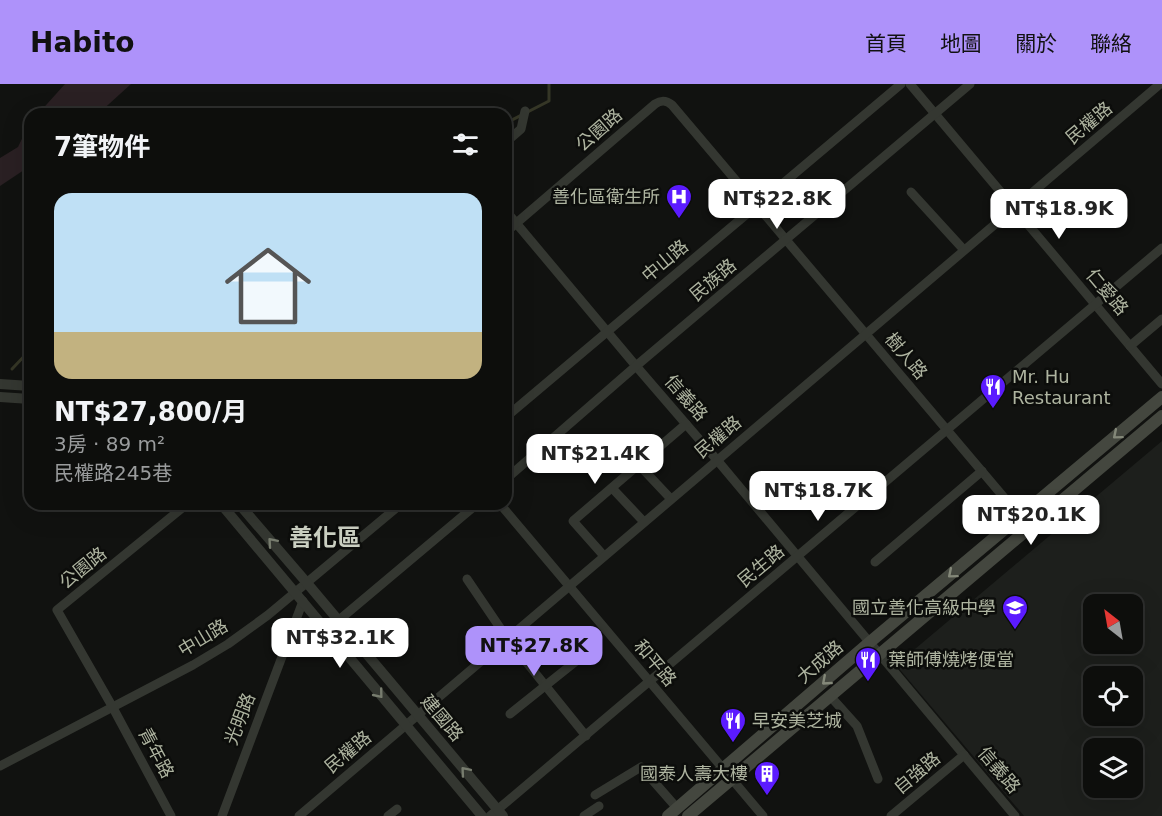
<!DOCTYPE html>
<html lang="zh-TW">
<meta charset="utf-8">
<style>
:root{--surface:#0d0e0c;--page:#1b1c1a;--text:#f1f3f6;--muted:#9a9c9d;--line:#2d2e2d;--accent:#ae92fa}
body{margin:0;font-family:"DejaVu Sans","Noto Sans TC",sans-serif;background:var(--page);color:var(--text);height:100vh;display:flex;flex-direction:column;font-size:22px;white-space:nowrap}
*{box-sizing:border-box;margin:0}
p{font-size:20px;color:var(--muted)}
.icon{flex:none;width:33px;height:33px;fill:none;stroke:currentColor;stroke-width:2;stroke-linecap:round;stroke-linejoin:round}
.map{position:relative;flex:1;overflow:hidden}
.panel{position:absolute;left:24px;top:24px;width:488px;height:402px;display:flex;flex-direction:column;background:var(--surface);border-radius:18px;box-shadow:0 6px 24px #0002,0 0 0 2px var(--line)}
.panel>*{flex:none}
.needle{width:39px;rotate:329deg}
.buttons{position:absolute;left:1083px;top:510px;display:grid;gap:12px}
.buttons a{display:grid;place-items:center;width:60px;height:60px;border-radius:12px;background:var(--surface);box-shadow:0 6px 24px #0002,0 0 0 2px var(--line);font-size:30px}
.price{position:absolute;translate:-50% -51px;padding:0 14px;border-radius:12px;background:#fff;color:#222;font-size:20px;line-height:39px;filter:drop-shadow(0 2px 3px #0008)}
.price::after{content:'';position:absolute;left:50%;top:36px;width:18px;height:14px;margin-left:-9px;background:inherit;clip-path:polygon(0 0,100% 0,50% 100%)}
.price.on{background:var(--accent);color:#111}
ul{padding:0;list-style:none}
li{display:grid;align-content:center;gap:12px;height:318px;padding:0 30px}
li span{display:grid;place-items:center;height:186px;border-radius:18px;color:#555}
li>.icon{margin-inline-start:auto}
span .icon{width:108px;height:108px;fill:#fffc;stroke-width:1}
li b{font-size:26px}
h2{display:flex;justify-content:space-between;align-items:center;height:72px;padding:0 30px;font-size:26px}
header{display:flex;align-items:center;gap:36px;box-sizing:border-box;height:84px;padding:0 30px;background:var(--accent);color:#111}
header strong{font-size:28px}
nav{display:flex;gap:33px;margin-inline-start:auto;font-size:21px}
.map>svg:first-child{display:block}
</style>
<header>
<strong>Habito</strong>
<nav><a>首頁</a><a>地圖</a><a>關於</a><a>聯絡</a></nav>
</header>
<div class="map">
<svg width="1162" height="732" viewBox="0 0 1162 732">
<rect width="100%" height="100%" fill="#111210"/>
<path fill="#1d1f1c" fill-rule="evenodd" d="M1162 357V732H1024L896 581ZM1094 520H1132V560H1094ZM1094 592H1132V632H1094ZM1094 664H1132V704H1094Z"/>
<g fill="#2a2023">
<polygon points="65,0 131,0 98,30 38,30"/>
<polygon points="30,38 30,82 0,102 0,74 18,63"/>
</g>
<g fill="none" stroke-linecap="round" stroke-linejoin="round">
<g stroke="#353626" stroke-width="3">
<polyline points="506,39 549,17 549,0"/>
<polyline points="12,285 30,266"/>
</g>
<g stroke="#343731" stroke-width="9">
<polyline points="910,0 1162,300"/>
<polyline points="506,58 521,45 525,27"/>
<polyline points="911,108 964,166"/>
<polyline points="506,127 636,282 717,376 1015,732"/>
<path d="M506 148 655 20C661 16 666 16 672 21L1029 443"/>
<polyline points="1130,262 1162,235"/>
<polyline points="506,333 901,0"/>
<polyline points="639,381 671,415"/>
<polyline points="506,395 636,282 970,0"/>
<polyline points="612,404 644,438"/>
<polyline points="500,420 763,732"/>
<polyline points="604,472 573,437 686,340"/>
<polyline points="875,478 982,387"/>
<polyline points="467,495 507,554 586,652"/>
<polyline points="339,536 477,420"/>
<polyline points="830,612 857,642 878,695"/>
<polyline points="510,630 575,578"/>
<polyline points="0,682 193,581 228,560 268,531 401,420"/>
<polyline points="595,711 641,683 677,724"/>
<polyline points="171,732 112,622 57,526 187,420"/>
<polyline points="222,732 303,517"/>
<polyline points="299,732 1160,0"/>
<polyline points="388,732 397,725"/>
<polyline points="490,732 1162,164"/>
<polyline points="584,732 599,722"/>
<polyline points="891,732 964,671"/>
</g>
<g stroke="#343731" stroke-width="10">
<polyline points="0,300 30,302"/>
<polyline points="0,313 30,315"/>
<polyline points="221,420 482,732"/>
<polyline points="239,420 307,499 503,732"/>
</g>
<g stroke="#44473f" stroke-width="12">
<polyline points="668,732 870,558 1162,313"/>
<polyline points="688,732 1162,332"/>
</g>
</g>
<defs><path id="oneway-chevron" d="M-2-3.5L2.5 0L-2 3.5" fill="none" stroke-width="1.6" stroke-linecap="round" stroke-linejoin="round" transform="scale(1.5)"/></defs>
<g stroke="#848879">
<use href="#oneway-chevron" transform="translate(1117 351) rotate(140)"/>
<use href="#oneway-chevron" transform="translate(952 490) rotate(140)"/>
<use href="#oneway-chevron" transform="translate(826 597) rotate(139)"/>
</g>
<g stroke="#777c6e">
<use href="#oneway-chevron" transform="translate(272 458) rotate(-131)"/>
<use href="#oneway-chevron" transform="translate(379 610) rotate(51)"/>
<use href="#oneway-chevron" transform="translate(465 687) rotate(-130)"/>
</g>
<defs>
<symbol id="hospital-pin" viewBox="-11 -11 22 30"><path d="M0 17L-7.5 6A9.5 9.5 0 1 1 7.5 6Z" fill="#5b1bff" stroke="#0c0d0b"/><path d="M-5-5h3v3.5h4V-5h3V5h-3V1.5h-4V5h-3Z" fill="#fff"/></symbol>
<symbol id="restaurant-pin" viewBox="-11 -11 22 30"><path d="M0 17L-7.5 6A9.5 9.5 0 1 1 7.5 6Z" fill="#5b1bff" stroke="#0c0d0b"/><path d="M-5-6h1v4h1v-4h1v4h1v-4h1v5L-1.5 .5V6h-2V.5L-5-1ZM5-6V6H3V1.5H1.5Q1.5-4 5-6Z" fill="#fff"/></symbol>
<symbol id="school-pin" viewBox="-11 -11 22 30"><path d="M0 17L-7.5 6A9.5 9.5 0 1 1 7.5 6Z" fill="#5b1bff" stroke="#0c0d0b"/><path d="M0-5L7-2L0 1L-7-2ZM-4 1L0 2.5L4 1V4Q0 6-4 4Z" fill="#fff"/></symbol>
<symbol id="building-pin" viewBox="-11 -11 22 30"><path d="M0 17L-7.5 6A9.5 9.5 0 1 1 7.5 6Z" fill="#5b1bff" stroke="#0c0d0b"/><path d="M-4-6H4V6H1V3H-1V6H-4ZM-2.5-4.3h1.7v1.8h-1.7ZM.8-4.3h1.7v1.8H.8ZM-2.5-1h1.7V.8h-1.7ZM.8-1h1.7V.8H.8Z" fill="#fff"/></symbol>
</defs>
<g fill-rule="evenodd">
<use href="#hospital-pin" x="664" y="98" width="30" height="40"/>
<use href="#restaurant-pin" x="978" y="288" width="30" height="40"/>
<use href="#school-pin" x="1000" y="509" width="30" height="40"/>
<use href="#restaurant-pin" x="853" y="561" width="30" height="40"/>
<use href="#restaurant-pin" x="718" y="622" width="30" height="40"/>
<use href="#building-pin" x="752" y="675" width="30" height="40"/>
</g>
<g text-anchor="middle" stroke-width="5" stroke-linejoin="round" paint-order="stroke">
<g font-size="18" fill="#aeb4a0" stroke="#0c0d0b">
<text transform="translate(1089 39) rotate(-40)" y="6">民權路</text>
<text transform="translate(599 46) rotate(-41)" y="6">公園路</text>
<text transform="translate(665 177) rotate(-40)" y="6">中山路</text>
<text transform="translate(713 196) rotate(-40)" y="6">民族路</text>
<text transform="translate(1107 208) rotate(50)" y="6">仁愛路</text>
<text transform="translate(906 272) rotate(50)" y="6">樹人路</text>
<text transform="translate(686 314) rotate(49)" y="6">信義路</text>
<text transform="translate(718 353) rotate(-40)" y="6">民權路</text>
<text transform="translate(761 482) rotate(-40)" y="6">民生路</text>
<text transform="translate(83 484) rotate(-39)" y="6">公園路</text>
<text transform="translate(203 554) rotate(-31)" y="6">中山路</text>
<text transform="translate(820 578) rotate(-41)" y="6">大成路</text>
<text transform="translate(655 579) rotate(50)" y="6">和平路</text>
<text transform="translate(442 634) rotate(50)" y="6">建國路</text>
<text transform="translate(240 635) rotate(-69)" y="6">光明路</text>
<text transform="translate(348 668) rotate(-40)" y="6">民權路</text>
<text transform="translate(156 669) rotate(62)" y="6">青年路</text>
<text transform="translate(999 686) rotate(50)" y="6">信義路</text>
<text transform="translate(917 689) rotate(-40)" y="6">自強路</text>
</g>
<g font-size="18" fill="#aeb4a0" stroke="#0c0d0b" text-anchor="end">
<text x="660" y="119">善化區衛生所</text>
<text x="1012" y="299" text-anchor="start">Mr. Hu<tspan x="1012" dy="21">Restaurant</tspan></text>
<text x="996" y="530">國立善化高級中學</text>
<text x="888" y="582" text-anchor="start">葉師傅燒烤便當</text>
<text x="752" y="643" text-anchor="start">早安美芝城</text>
<text x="748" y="696">國泰人壽大樓</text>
</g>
<g font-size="24" font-weight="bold" fill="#cbd0c2" stroke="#0c0d0b">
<text x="325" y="462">善化區</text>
</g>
</g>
</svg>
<div class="buttons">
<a><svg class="needle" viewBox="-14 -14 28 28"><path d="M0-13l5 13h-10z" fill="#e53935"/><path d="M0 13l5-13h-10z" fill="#9a9c9d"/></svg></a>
<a><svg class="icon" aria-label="locate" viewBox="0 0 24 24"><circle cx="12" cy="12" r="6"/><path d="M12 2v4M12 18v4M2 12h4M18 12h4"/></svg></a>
<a><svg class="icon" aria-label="layers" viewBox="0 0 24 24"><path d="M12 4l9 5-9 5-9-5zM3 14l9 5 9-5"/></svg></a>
</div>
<b class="price" style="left:777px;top:146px">NT$22.8K</b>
<b class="price" style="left:1059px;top:156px">NT$18.9K</b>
<b class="price" style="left:595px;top:401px">NT$21.4K</b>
<b class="price" style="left:818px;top:438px">NT$18.7K</b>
<b class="price" style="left:1031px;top:462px">NT$20.1K</b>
<b class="price" style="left:340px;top:585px">NT$32.1K</b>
<b class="price on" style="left:534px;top:593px">NT$27.8K</b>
<section class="panel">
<h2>7筆物件<svg class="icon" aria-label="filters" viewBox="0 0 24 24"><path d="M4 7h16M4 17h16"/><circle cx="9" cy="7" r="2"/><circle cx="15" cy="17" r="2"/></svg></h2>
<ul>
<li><span style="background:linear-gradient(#bfe0f5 75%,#c2b280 0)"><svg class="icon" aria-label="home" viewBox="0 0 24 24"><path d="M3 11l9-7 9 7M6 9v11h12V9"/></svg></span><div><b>NT$27,800/月</b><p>3房 · 89 m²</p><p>民權路245巷</p></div></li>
</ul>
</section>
</div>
